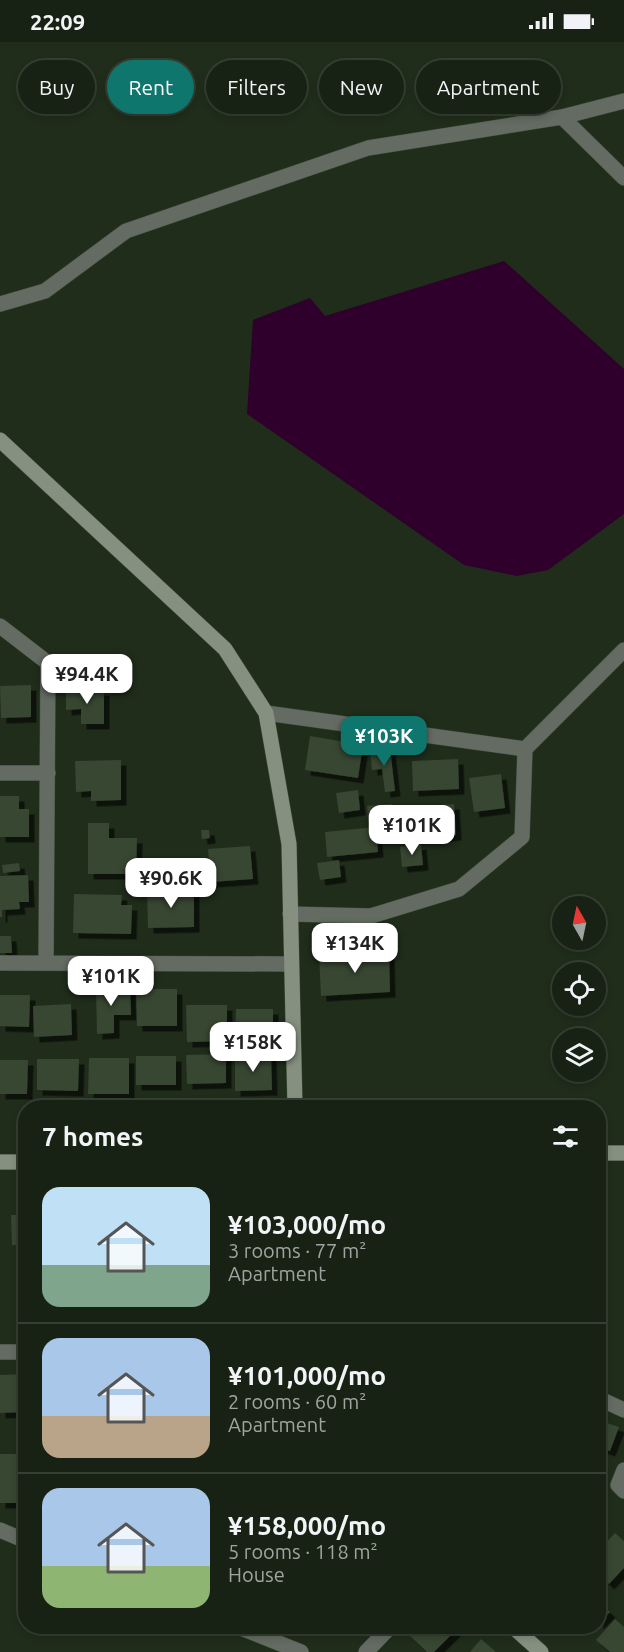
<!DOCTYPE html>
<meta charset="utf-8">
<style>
:root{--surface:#182214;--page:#252f22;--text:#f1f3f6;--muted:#9fa4a0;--line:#363f34;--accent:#0f766e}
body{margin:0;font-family:Ubuntu,sans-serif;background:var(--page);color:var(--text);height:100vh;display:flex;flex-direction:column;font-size:22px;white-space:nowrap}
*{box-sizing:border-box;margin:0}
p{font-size:20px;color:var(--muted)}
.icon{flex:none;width:33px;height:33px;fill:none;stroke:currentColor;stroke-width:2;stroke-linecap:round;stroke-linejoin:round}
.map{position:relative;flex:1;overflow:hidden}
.side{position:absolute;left:18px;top:1058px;width:588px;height:534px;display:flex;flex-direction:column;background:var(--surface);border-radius:24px;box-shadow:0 3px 9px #0003,0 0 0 2px var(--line)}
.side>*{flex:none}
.guide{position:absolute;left:18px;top:18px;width:588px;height:54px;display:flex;gap:12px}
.needle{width:39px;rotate:351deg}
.controls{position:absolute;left:552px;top:854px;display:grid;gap:12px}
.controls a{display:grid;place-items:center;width:54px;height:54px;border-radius:50%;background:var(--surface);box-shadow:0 3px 9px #0003,0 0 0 2px var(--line);font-size:30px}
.price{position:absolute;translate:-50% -51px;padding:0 14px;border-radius:12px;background:#fff;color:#222;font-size:20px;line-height:39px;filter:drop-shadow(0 2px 3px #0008)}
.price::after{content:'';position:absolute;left:50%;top:36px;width:18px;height:14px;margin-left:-9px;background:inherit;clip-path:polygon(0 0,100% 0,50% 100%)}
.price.active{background:var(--accent);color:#fff}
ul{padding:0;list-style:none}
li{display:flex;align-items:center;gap:18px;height:150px;padding:0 24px}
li+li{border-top:2px solid var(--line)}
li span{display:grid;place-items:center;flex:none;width:168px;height:120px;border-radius:18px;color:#555}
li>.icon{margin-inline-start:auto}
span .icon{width:72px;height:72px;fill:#fffc;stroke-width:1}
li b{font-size:26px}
h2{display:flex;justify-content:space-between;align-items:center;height:72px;padding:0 24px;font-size:26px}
.chip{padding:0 21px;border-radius:27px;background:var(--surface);box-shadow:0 3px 9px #0003,0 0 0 2px var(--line);font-size:21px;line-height:54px}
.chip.active{background:var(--accent);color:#fff}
.status{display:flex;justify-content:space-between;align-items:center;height:42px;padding:0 30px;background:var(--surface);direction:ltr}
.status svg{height:16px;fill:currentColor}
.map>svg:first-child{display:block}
</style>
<div class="status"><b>22:09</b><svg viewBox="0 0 49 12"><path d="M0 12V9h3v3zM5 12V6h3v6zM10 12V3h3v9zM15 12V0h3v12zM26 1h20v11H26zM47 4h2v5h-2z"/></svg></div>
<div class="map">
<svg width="624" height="1610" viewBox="0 0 624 1610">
<defs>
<filter id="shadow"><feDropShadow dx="5.5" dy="5.5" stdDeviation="0" flood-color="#0009"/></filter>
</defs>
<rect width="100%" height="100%" fill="#202d1b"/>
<polygon fill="#2e002b" points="504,219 624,327 624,472 548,528 517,534 464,523 247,372 253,278 310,256 325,274"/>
<g fill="#374632" filter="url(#shadow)">
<polygon points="31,643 31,675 1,676 0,644"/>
<polygon points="104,648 104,682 81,682 81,667 66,668 66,649"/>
<polygon points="310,694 363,703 358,736 305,728"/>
<polygon points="390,706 395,749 385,750 382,727 372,728 370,708"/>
<polygon points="458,717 459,747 413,749 412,719"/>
<polygon points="121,718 121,758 91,759 91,749 76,750 75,719"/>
<polygon points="501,732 505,766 474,770 469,736"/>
<polygon points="358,748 360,768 339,771 336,751"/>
<polygon points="0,754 19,754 19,767 29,767 29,795 0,795"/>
<polygon points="392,762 393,777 368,780 367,764"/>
<polygon points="454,762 456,793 416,797 414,765"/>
<polygon points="408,780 410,796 400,798 398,781"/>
<polygon points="88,781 109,781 109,796 137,796 136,832 88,832"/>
<polygon points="376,785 378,810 327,815 325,790"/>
<polygon points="201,788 209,788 210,796 202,797"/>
<polygon points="421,802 423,823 402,825 400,805"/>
<polygon points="250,804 253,837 211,840 208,807"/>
<polygon points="339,818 341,835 320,838 317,821"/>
<polygon points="19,821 20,829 3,831 2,823"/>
<polygon points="28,833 29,860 19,860 20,867 2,868 2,875 0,875 0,834"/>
<polygon points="194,848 194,885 148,886 147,849"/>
<polygon points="74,852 122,853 121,863 132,863 131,892 73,891"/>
<polygon points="0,894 11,894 12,911 0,911"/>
<polygon points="389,910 390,950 321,954 319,913"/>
<polygon points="96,945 130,945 131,973 114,973 114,991 97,992"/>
<polygon points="136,947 177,947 177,984 137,984"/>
<polygon points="0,953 30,953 29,985 0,984"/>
<polygon points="71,962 72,993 34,995 33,964"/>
<polygon points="186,963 227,963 227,999 187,1000"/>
<polygon points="236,967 273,967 273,1003 235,1003"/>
<polygon points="226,1012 226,1041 187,1042 186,1013"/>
<polygon points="271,1013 272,1048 235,1049 235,1014"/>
<rect x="136" y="1014" width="40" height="29"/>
<polygon points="89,1016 129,1016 129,1052 88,1052"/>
<polygon points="37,1017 79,1017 78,1049 37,1048"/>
<polygon points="0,1018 28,1018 27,1052 0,1052"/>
<polygon points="11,1173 26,1173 26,1203 12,1203"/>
<polygon points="26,1332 26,1370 0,1371 0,1333"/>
<polygon points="598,1378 619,1385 610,1409 598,1405"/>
<rect x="0" y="1412" width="25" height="49"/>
<polygon points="615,1491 624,1499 624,1526 609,1542 598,1532 598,1509"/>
<polygon points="598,1560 610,1570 598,1582"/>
<polygon points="615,1577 624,1585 624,1610 610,1610 596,1598"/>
<polygon points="415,1584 460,1584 434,1610 427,1610 408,1592"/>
<polygon points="481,1597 496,1610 470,1610"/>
</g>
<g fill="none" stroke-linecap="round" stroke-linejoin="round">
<defs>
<g id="street">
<polyline points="562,75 624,136"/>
<polyline points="0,262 45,249 126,189 368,106 562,75 624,59"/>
<polyline points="0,584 48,621 46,921"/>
<polyline points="266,671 525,707"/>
<polyline points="0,731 48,731"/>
<polyline points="290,872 371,874 459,847 522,795 525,707 624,608"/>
<polyline points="0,921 291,922"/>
<polyline points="0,1310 26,1310"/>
<polyline points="598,1356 624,1368"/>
<polyline points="624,1428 618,1443 624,1449"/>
<polyline points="0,1488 26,1499"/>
<polyline points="236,1584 301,1610"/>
<polyline points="366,1610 391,1584"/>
</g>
<g id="secondary">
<polyline points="0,398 225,607 266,671 289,802 295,1065"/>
<polyline points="598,1111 624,1111"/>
<polyline points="0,1120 26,1120"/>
<polyline points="512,1584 541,1610"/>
</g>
</defs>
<use href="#street" stroke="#3f4b3a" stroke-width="16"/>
<use href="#secondary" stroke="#3f4b3a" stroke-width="16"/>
<use href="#street" stroke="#646b62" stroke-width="15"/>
<use href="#secondary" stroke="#859081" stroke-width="15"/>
</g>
</svg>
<div class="controls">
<a><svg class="needle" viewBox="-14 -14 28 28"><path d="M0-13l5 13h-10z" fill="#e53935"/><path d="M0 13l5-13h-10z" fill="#9fa4a0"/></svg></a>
<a><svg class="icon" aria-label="locate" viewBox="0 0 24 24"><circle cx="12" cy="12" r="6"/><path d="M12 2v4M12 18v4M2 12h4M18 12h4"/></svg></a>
<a><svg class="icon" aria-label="layers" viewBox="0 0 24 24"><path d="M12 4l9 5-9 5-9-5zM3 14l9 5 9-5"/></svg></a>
</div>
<b class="price" style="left:87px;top:663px">¥94.4K</b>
<b class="price active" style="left:384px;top:725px">¥103K</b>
<b class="price" style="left:412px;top:814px">¥101K</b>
<b class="price" style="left:171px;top:867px">¥90.6K</b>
<b class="price" style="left:355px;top:932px">¥134K</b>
<b class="price" style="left:111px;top:965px">¥101K</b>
<b class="price" style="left:253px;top:1031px">¥158K</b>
<div class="guide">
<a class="chip">Buy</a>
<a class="chip active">Rent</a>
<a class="chip">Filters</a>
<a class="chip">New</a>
<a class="chip">Apartment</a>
</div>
<section class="side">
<h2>7 homes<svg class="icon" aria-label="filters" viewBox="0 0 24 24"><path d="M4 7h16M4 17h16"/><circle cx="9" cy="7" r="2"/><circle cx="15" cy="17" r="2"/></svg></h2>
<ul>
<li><span style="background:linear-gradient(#bfe0f5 65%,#7fa58c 0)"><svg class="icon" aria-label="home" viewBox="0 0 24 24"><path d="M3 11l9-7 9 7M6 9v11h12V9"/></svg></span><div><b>¥103,000/mo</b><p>3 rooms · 77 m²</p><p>Apartment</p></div></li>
<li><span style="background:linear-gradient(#a9c7e8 65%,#b9a48a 0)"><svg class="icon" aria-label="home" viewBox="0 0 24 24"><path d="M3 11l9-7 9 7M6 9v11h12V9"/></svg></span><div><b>¥101,000/mo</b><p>2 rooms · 60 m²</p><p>Apartment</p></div></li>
<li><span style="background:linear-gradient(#a9c7e8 65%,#8fb573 0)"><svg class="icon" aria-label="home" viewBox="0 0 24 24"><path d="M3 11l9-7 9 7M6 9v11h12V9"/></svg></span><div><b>¥158,000/mo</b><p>5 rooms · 118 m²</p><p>House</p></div></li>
</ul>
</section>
</div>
